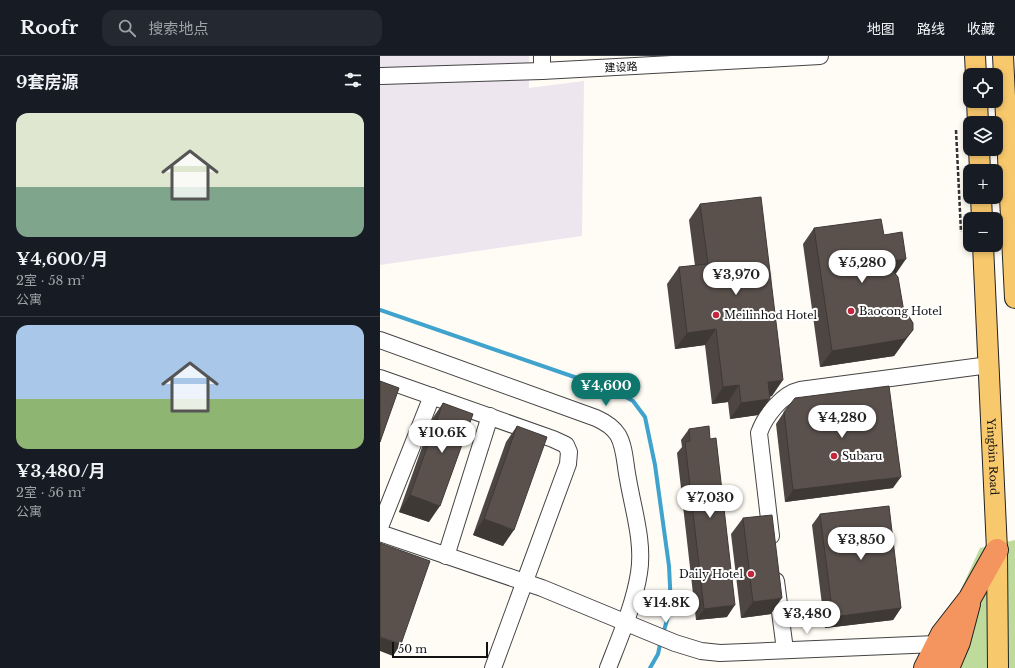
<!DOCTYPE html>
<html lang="zh">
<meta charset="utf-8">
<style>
:root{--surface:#171b24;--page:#242831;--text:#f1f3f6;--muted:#9ea1a6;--line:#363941;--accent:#0f766e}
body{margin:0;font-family:"Libre Baskerville","Noto Sans SC",serif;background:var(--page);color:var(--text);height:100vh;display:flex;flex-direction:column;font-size:15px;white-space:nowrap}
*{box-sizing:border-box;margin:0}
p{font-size:13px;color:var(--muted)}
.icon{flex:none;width:22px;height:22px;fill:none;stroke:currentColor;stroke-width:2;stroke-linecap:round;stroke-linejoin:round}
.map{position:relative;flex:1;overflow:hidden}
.sheet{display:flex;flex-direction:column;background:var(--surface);width:380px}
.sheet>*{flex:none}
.controls{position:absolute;left:583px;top:12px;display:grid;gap:8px}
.controls a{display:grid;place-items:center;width:40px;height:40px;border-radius:8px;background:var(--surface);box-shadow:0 2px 6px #0003;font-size:20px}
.scale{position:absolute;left:12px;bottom:10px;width:96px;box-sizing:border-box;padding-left:4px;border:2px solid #111;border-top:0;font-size:11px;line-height:14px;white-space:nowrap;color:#111;-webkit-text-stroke:3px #fff;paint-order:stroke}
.price{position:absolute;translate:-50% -34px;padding:0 9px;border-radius:14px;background:#fff;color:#222;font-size:13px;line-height:26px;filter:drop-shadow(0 1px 2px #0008)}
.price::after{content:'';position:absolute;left:50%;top:24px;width:12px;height:9px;margin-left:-6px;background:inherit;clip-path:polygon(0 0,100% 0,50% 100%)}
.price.on{background:var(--accent);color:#fff}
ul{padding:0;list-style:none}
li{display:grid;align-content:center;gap:8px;height:212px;padding:0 16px}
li+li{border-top:1px solid var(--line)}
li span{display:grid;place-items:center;height:124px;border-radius:12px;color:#555}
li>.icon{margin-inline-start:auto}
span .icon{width:72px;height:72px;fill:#fffc;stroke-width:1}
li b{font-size:17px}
h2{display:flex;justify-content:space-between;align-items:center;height:48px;padding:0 16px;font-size:17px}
header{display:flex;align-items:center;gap:24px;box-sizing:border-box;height:56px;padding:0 20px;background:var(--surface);border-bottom:1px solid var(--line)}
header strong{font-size:19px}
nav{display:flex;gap:22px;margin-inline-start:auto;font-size:14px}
.search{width:280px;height:36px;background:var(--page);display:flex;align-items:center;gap:10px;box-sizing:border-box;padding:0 14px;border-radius:12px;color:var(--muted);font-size:15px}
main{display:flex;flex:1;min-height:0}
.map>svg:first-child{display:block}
</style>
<header>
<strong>Roofr</strong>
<div class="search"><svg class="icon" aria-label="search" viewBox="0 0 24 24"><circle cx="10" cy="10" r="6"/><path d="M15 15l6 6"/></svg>搜索地点</div>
<nav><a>地图</a><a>路线</a><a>收藏</a></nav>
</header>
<main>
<section class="sheet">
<h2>9套房源<svg class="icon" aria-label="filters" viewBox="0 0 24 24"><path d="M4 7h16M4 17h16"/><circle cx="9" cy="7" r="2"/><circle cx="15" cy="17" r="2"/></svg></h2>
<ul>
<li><span style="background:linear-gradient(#dfe7d0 60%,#7fa58c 0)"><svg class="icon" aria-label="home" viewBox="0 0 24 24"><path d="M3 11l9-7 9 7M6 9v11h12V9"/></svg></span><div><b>¥4,600/月</b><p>2室 · 58 m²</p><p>公寓</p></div></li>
<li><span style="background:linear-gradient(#a9c7e8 60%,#8fb573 0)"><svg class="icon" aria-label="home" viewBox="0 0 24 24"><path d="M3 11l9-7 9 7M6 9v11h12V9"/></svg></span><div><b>¥3,480/月</b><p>2室 · 56 m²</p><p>公寓</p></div></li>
</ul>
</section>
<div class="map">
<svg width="635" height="612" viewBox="0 0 635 612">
<rect width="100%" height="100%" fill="#fffcf5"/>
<polygon fill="#ede6ef" points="0,0 149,0 149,32 204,25 202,180 0,209"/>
<polygon fill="#bfdb9c" points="635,484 635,612 545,612 600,492"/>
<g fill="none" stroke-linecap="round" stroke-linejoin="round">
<g stroke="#40a3ce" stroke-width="4">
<polyline points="0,254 235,335 253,345 265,361 275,409 289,510 291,550 283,578"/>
<polyline points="270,612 278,598 281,584"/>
</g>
<defs>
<g id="minor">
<polyline points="162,15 162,0"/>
<polyline points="1,20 162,15 440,0"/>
<path d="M0 284 216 362C225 366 233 371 238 379 245 391 245 409 248 423 253 453 264 486 259 517 254 549 240 581 228 612"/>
<polyline points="0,322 173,383 186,389 189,396 188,408 113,612"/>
<polyline points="0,471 52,340"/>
<polyline points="0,477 162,532 295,587 321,595 340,597 556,588"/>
<path d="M391 480 379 377C385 360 402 338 420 334L609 309"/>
<polyline points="66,500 110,360"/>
<polyline points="396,525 405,594"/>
</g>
<g id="major">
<polyline points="595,0 596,19"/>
<polyline points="623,0 635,242"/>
<polyline points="597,45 598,67"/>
<polyline points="599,93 600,115"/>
<polyline points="601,141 602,163"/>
<path id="s1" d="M603 189 617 494 618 612"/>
</g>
<g id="highway">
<polyline points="545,612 562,578 590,542 617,494"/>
<polyline points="568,612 579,586 589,548"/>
</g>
</defs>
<use href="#minor" stroke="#444" stroke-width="18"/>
<use href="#major" stroke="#222" stroke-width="22"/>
<use href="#highway" stroke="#222" stroke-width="24"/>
<polyline stroke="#333" stroke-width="2.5" stroke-dasharray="4 2" stroke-linecap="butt" points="576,74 581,176"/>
<use href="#minor" stroke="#fff" stroke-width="16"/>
<use href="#major" stroke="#f8c86c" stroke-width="20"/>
<use href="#highway" stroke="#f4945e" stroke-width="22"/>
</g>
<g fill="#4d4642">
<polygon points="320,148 392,340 389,341 378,359 350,363 348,346 332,348 325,289 295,293 287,228 299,211 315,210 309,164"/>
<polygon points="434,172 504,179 516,218 521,290 514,300 440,311 423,188"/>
<polygon points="63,347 49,466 19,456 52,363"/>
<polygon points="404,356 513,432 405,446 396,368"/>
<polygon points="137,370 123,490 93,479 126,386"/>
<polygon points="309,373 347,561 316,564 297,397 302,391 301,384"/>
<polygon points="440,458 521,552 513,564 445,572 432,469"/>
<polygon points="363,462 391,558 361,562 351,478"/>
</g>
<g fill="#3f3936">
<polygon points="526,203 515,219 496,221 507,205"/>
<polygon points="336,273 325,289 295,293 307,277"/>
<polygon points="533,274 514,300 440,311 452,295"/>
<polygon points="403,324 392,340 376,342 388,326"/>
<polygon points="359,329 348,346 332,348 343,331"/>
<polygon points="390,343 378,359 350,363 361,347"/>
<polygon points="521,421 513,432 405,446 413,434"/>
<polygon points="30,439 60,450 49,466 19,456"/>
<polygon points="104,463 134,474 123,490 93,479"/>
<polygon points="402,542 391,558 361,562 373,546"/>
<polygon points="355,549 347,561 316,564 324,553"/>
<polygon points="521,552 513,564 445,572 453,561"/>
<polygon points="0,581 21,588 13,600 0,595"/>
</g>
<g fill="#5a514d" stroke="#3f3936">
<polygon points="381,141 403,324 388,326 390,343 361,347 359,329 343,331 336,273 307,277 299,211 328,208 320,148"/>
<polygon points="501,163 504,179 522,176 526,203 507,205 509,215 514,216 518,221 524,256 528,259 533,267 533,274 525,283 452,295 434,172"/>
<polygon points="0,325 19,332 0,386"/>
<polygon points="509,330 521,421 413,434 404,356 415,342"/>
<polygon points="63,347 93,358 60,450 30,439"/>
<polygon points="137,370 167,381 134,474 104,463"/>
<polygon points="329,370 330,383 336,382 355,549 324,553 305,386 310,385 309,373"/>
<polygon points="509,450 521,552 453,561 440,458"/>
<polygon points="392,459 402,542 373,546 363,462"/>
<polygon points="0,487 50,505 21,588 0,581"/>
</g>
<g fill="#c2273e" stroke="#fff" stroke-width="1.5">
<circle cx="471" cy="255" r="4"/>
<circle cx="336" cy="259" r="4"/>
<circle cx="454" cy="400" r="4"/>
<circle cx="371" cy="518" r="4"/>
</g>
<g text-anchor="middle" stroke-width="4" stroke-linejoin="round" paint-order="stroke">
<g font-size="11" fill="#111" stroke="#fff">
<text transform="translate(241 11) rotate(-3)" y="4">建设路</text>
<text dy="4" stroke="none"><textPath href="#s1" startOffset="212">Yingbin Road</textPath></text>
</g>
<g font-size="11" fill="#111" stroke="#fff" text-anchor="start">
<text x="479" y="259">Baocong Hotel</text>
<text x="344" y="263">Meilinhod Hotel</text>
<text x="462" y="404">Subaru</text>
<text x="363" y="522" text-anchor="end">Daily Hotel</text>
</g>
</g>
</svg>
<div class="controls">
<a><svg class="icon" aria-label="locate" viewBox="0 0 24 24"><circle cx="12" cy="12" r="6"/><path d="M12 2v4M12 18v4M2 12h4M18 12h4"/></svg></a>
<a><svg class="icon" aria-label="layers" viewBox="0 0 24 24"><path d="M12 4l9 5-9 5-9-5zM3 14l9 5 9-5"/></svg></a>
<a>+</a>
<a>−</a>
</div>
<div class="scale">50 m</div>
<b class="price" style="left:482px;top:228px">¥5,280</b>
<b class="price" style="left:356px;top:240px">¥3,970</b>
<b class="price on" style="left:226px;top:351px">¥4,600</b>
<b class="price" style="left:462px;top:383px">¥4,280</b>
<b class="price" style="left:62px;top:398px">¥10.6K</b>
<b class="price" style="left:330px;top:463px">¥7,030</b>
<b class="price" style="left:481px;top:505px">¥3,850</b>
<b class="price" style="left:286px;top:568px">¥14.8K</b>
<b class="price" style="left:427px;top:579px">¥3,480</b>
</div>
</main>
